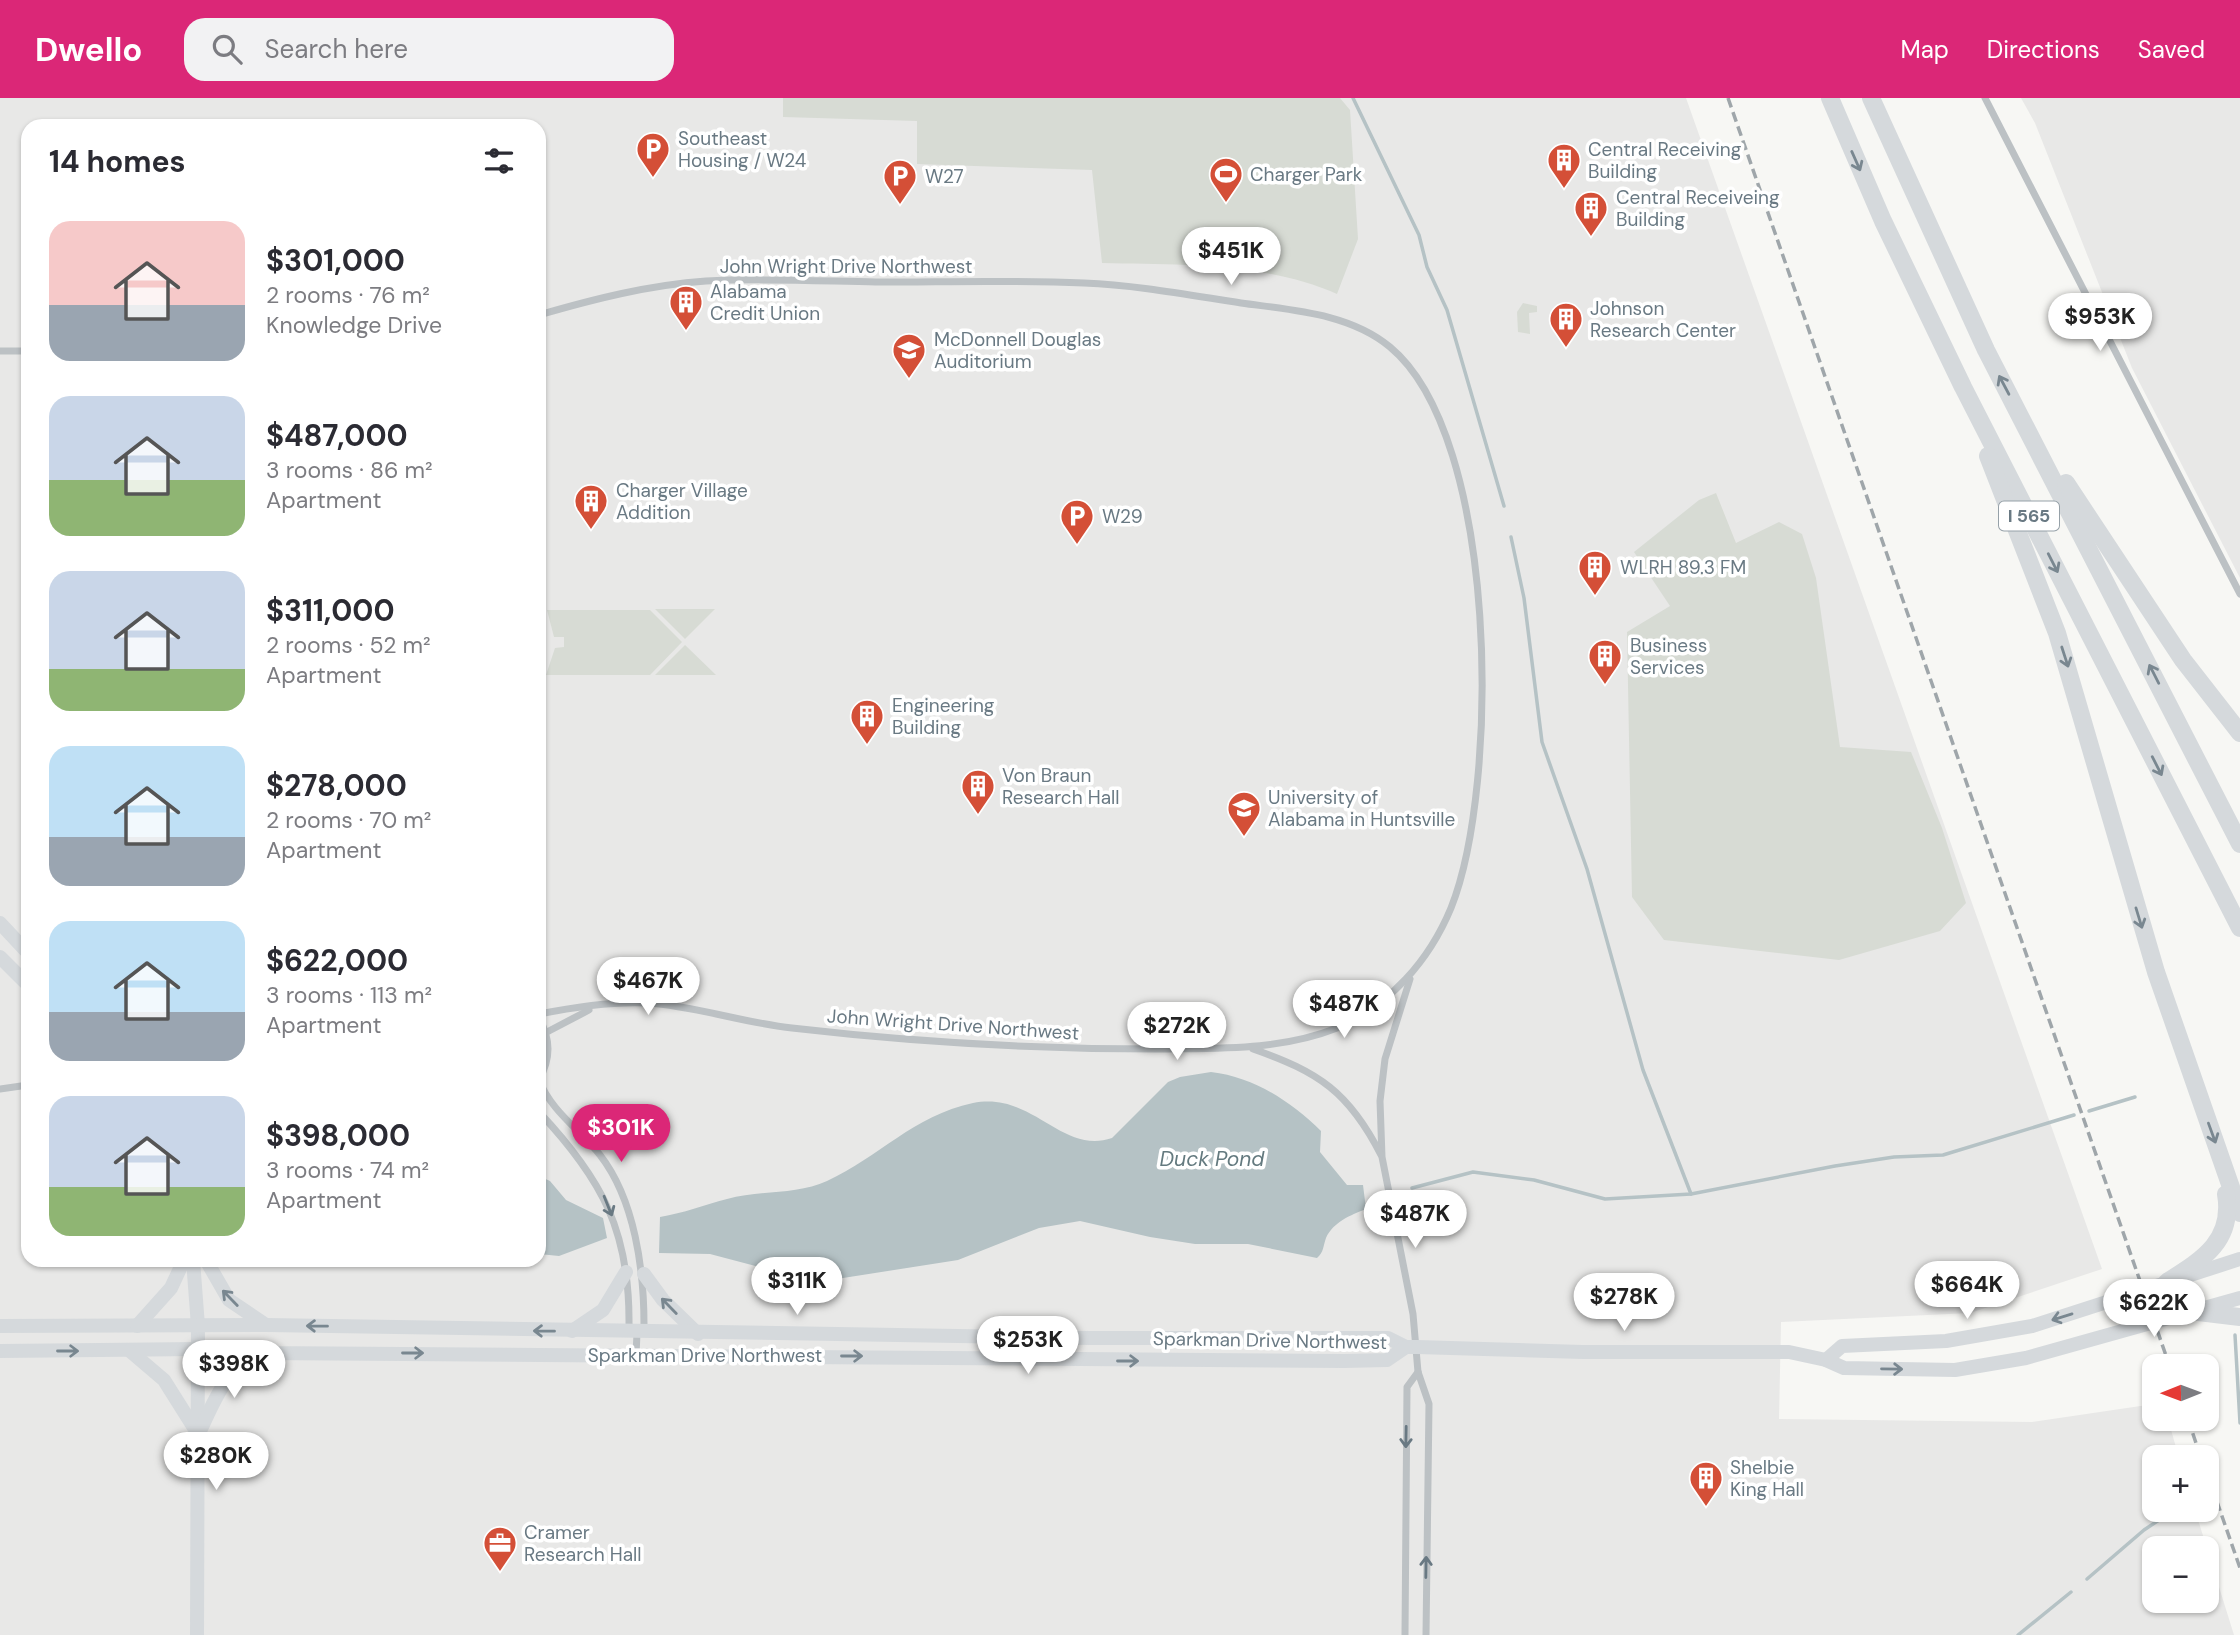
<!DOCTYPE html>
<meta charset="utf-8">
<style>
:root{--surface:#fff;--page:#f2f2f3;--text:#2b2b33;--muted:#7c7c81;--accent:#db2777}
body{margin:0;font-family:"DM Sans",sans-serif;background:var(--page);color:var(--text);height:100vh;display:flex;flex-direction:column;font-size:26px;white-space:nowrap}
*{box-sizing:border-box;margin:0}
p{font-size:23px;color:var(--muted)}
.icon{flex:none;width:38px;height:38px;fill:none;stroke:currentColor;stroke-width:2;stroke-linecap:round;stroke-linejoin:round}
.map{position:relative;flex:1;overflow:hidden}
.drawer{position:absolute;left:21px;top:21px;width:525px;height:1148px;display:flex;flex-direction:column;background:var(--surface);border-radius:21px;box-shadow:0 2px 5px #0004}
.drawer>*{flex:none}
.needle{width:46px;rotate:269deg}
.tools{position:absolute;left:2142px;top:1256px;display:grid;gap:14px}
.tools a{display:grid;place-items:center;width:77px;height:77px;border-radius:14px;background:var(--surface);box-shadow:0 2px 5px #0004;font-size:35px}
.price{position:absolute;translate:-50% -60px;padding:0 16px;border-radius:24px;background:#fff;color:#222;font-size:23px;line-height:46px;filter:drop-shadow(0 2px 4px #0008)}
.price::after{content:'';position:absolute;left:50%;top:42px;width:21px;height:16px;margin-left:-10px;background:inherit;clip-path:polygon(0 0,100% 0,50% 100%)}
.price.selected{background:var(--accent);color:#fff}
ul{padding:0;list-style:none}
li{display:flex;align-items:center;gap:21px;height:175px;padding:0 28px}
li span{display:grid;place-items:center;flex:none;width:196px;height:140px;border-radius:21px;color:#555}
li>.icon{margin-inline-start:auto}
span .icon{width:84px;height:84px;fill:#fffc;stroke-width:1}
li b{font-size:30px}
h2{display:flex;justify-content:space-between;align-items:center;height:84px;padding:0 28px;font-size:30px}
header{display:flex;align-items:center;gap:42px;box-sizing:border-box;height:98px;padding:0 35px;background:var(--accent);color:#fff}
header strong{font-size:33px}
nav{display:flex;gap:38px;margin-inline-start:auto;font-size:24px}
.search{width:490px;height:63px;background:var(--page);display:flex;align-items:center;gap:18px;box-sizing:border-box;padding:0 24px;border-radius:21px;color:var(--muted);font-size:26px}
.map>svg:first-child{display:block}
</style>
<header>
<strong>Dwello</strong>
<div class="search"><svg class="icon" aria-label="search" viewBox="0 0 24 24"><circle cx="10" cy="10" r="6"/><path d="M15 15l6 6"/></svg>Search here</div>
<nav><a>Map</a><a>Directions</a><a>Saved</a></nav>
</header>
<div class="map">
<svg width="2240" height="1537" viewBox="0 0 2240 1537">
<rect width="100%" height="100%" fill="#f7f7f4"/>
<g fill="#e8e8e7" fill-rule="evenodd">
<path d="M0 0H1686L2102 1171 1970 1215 1781 1224 1779 1321 2032 1324 2154 1306V1321H2168L2179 1360H2154V1412H2195L2234 1537H0ZM28 28H539V1162H28ZM2154 1451H2207V1503H2154Z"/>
<polygon points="2021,0 2240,0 2240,480 2132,270 2035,25"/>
</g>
<g fill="#d7dbd4">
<path d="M783 0H1340L1350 12 1358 141 1337 196C1265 164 1179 167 1102 165L1092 72 917 66V23L783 19Z"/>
<polygon points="1523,205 1537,208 1537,214 1529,215 1530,236 1518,234 1517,214"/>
<polygon points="1716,395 1736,445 1779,424 1802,436 1816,480 1840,649 1911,654 1942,730 1966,805 1940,833 1839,862 1664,842 1632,799 1627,534 1670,508 1634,454 1699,402"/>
<polygon points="655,511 715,511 685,541"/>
<polygon points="547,512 650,512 682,544 650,577 546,577 555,550 564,549 564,539 554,539"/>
<polygon points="685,547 716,577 655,577"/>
</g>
<g fill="#b5c2c5">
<path d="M1211 974C1254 979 1290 1003 1321 1033L1320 1054 1347 1087H1363L1366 1111C1351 1117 1333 1124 1326 1140 1323 1148 1324 1154 1317 1160L1248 1146H1195L1150 1139 1080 1123 1039 1130 958 1162 843 1180 805 1181 710 1156 659 1155 660 1119C684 1115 704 1107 727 1101 759 1092 797 1097 827 1083 879 1059 913 1018 973 1005 1033 993 1061 1057 1112 1040L1168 984 1180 979Z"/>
<polygon points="539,1078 550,1083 566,1102 603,1120 607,1140 559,1158 539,1156"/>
</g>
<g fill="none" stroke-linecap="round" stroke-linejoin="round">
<g stroke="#b5c2c5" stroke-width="3.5">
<polyline points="1353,0 1419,137 1427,169 1447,212 1504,408"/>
<polyline points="1511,439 1524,500 1542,644 1587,771 1643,972 1691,1096"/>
<polyline points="2089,1013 2135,999"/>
<polyline points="1412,1090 1473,1074 1534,1082 1605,1101 1691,1096 1835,1068 1894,1059 1943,1057 2074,1017"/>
<polyline points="2235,1237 2240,1325"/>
<polyline points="2087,1481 2144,1432 2174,1412"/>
<polyline points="2018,1537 2071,1494"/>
</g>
<g stroke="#bcc1c4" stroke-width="7">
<polyline points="1985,0 2240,496"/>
<path d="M539 217C594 201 649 187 706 183 762 180 820 183 876 184 945 184 1015 182 1084 185 1136 187 1189 197 1241 205 1291 212 1349 215 1390 249 1499 339 1500 687 1451 810 1429 863 1390 907 1337 930 1279 953 1217 950 1157 951 1034 951 913 944 792 930 744 925 696 908 648 905 613 903 574 909 539 916"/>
<polyline points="0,253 28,253"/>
<polyline points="1410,881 1385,961 1380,1003 1382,1059 1413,1216 1418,1274 1429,1306 1426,1537"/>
<path d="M539 920C551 942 551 960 539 982"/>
<polyline points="547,934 589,912"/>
<path d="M1253 951C1319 974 1349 994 1381 1057"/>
<path d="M539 982C551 1013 580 1032 600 1057 635 1102 644 1172 644 1227L640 1232"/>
<polyline points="0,991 28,987"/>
<path d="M539 1014C602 1081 630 1133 629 1227L635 1233"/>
<polyline points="636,1257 637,1235"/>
<polyline points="1405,1537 1407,1289 1418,1274"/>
</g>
<g stroke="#d5d9dc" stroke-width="14">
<polyline points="0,825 28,855"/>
<polyline points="0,859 28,887"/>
<polyline points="193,1162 198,1228 197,1537"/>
<polyline points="206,1162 229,1202 266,1227"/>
<polyline points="644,1176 663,1202 698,1236"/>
<polyline points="0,1228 266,1227 1089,1240 1388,1240 1406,1249 1417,1249 1583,1254 1789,1254 1826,1262 1844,1270 1955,1272 2026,1260 2240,1200"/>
<polyline points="137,1228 171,1190 184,1162"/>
<polyline points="572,1233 603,1212 626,1174"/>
<polyline points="0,1253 198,1251 260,1255 1344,1263 1387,1262 1406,1249"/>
<polyline points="130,1253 164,1282 198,1336"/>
<polyline points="1826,1262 1842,1248 1946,1243 2032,1228 2240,1161"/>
<path d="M200 1333C217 1297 224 1275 260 1255"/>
</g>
<g stroke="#d5d9dc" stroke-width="18">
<polyline points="1830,0 1883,123 1963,289 2240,830"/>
<polyline points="1871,0 1986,252 2240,746"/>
<polyline points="1988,358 2057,535 2156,874 2240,1115"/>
<polyline points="2066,385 2183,562 2240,635"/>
<path d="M2167 1184C2202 1162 2234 1143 2226 1096"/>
<polyline points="2190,1213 2240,1219"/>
</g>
<g stroke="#9fa6aa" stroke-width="3.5" stroke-dasharray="10 5" stroke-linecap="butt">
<polyline points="1728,0 2170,1269"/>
<polyline points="2188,1321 2201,1360"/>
<polyline points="2207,1375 2240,1470"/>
</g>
</g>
<defs><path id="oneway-shaft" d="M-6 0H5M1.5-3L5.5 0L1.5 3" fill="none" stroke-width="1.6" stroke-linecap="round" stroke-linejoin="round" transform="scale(1.75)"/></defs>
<g stroke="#798790">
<use href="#oneway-shaft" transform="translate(1856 63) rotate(66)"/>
<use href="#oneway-shaft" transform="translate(2004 287) rotate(-118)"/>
<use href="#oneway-shaft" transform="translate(2053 465) rotate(63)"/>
<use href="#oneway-shaft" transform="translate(2065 559) rotate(72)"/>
<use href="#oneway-shaft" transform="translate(2154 576) rotate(-117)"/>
<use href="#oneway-shaft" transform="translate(2157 668) rotate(63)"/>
<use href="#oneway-shaft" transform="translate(2139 820) rotate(73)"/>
<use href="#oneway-shaft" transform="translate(2212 1035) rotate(70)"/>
<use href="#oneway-shaft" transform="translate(230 1200) rotate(-134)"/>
<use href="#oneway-shaft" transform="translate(669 1208) rotate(-134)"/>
<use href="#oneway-shaft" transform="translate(2062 1219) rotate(163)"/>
<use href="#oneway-shaft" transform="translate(317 1228) rotate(-179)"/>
<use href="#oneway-shaft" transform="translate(544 1233) rotate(-179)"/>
<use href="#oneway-shaft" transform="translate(68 1253)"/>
<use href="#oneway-shaft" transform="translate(413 1255)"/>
<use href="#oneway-shaft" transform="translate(852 1258)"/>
<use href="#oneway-shaft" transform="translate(1128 1263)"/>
<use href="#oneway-shaft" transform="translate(1892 1271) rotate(1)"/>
</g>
<g stroke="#697983">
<use href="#oneway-shaft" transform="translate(608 1108) rotate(68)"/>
<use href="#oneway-shaft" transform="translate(1406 1339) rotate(91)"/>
<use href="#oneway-shaft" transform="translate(1426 1469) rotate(-89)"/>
</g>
<defs>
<symbol id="parking-pin" viewBox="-11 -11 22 30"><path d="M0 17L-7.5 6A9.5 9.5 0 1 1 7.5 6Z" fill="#d44f37" stroke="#fff"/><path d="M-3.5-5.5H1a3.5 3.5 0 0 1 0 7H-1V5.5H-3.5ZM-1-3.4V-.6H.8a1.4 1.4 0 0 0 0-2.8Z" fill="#fff"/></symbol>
<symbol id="building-pin" viewBox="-11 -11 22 30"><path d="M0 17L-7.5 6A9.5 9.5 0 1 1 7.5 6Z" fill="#d44f37" stroke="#fff"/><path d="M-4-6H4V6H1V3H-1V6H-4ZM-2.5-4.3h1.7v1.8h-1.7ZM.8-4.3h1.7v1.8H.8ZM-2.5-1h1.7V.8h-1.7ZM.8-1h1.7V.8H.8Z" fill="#fff"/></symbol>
<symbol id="stadium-pin" viewBox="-11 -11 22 30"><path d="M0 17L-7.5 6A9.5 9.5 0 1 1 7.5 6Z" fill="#d44f37" stroke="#fff"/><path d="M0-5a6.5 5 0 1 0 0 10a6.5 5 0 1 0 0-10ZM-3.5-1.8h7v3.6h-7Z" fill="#fff"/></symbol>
<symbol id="university-pin" viewBox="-11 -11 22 30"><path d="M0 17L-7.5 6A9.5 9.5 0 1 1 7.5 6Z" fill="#d44f37" stroke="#fff"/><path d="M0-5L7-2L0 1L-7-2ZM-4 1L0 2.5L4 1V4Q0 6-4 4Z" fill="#fff"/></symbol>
<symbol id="office-pin" viewBox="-11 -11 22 30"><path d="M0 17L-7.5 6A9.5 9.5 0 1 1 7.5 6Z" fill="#d44f37" stroke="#fff"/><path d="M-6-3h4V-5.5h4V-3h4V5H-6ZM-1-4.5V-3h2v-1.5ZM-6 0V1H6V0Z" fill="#fff"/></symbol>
</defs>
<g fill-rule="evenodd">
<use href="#parking-pin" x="634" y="32" width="38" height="52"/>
<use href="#building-pin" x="1545" y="43" width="38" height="52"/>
<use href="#stadium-pin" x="1207" y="57" width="38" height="52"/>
<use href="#parking-pin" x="881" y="59" width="38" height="52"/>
<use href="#building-pin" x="1572" y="91" width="38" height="52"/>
<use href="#building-pin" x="667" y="185" width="38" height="52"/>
<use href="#building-pin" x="1547" y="202" width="38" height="52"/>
<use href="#university-pin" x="890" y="233" width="38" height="52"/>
<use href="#building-pin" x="572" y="384" width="38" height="52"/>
<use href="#parking-pin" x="1058" y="399" width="38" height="52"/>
<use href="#building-pin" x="1576" y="450" width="38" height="52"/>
<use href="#building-pin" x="1586" y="539" width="38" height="52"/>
<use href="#building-pin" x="848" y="599" width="38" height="52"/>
<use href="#building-pin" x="959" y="669" width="38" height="52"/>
<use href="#university-pin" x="1225" y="691" width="38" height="52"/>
<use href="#building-pin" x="1687" y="1361" width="38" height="52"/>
<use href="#office-pin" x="481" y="1426" width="38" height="52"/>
</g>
<g text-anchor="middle" stroke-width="7" stroke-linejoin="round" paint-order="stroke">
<rect fill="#fff" stroke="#96a1a8" stroke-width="2" x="1999" y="403.5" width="60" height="29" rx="5"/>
<g font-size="18" font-weight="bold" fill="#697983">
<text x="2029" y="424">I 565</text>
</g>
<g font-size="19" fill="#697983" stroke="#fff" text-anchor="start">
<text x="678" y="47">Southeast<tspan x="678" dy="22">Housing / W24</tspan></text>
<text x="1588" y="58">Central Receiving<tspan x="1588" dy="22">Building</tspan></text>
<text x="1250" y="83">Charger Park</text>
<text x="925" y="85">W27</text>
<text x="1616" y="106">Central Receiveing<tspan x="1616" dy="22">Building</tspan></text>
<text x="710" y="200">Alabama<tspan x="710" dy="22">Credit Union</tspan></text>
<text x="1590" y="217">Johnson<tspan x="1590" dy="22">Research Center</tspan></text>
<text x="934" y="248">McDonnell Douglas<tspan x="934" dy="22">Auditorium</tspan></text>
<text x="616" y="399">Charger Village<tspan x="616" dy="22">Addition</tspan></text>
<text x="1102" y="425">W29</text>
<text x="1620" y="476">WLRH 89.3 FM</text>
<text x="1630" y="554">Business<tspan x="1630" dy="22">Services</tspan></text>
<text x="892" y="614">Engineering<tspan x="892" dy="22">Building</tspan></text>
<text x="1002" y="684">Von Braun<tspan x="1002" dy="22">Research Hall</tspan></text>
<text x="1268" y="706">University of<tspan x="1268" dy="22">Alabama in Huntsville</tspan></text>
<text x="1730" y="1376">Shelbie<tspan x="1730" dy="22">King Hall</tspan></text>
<text x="524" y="1441">Cramer<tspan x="524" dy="22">Research Hall</tspan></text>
</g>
<g font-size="19" fill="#697983" stroke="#fff">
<text x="846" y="175">John Wright Drive Northwest</text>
<text transform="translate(953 926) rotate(4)" y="7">John Wright Drive Northwest</text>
<text transform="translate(1270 1242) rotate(1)" y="7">Sparkman Drive Northwest</text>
<text x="705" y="1264">Sparkman Drive Northwest</text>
</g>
<g font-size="21" font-style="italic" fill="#647a7f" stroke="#fff">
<text x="1212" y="1068">Duck Pond</text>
</g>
</g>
</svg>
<div class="tools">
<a><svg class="needle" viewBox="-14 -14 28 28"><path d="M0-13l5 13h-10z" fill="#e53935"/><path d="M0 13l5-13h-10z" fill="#7c7c81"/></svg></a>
<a>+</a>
<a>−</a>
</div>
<b class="price" style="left:1231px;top:189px">$451K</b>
<b class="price" style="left:2100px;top:255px">$953K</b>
<b class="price" style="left:648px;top:919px">$467K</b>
<b class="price" style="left:1344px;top:942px">$487K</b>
<b class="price" style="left:1177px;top:964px">$272K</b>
<b class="price selected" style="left:621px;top:1066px">$301K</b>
<b class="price" style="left:1415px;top:1152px">$487K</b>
<b class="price" style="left:797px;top:1219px">$311K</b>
<b class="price" style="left:1967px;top:1223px">$664K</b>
<b class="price" style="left:1624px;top:1235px">$278K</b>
<b class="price" style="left:2154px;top:1241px">$622K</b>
<b class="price" style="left:1028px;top:1278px">$253K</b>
<b class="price" style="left:234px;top:1302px">$398K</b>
<b class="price" style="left:216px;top:1394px">$280K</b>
<section class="drawer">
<h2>14 homes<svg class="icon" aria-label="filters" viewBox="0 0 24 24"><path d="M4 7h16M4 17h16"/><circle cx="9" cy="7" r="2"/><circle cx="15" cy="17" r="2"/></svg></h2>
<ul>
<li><span style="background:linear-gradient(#f6c9c9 60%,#9aa5b1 0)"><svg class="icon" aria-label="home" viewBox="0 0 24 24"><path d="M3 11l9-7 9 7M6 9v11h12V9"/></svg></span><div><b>$301,000</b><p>2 rooms · 76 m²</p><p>Knowledge Drive</p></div></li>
<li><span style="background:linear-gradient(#c9d6e8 60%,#8fb573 0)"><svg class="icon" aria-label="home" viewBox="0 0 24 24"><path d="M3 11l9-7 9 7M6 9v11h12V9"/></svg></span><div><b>$487,000</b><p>3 rooms · 86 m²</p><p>Apartment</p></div></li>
<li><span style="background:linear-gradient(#c9d6e8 70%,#8fb573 0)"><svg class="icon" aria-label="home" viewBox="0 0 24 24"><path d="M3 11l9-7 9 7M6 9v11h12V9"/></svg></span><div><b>$311,000</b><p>2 rooms · 52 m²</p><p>Apartment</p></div></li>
<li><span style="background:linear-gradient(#bfe0f5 65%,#9aa5b1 0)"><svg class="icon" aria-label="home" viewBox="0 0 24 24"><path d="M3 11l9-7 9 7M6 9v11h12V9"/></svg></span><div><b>$278,000</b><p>2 rooms · 70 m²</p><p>Apartment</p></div></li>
<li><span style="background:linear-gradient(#bfe0f5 65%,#9aa5b1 0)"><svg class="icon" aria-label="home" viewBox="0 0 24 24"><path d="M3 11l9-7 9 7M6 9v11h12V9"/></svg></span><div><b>$622,000</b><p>3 rooms · 113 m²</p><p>Apartment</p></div></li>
<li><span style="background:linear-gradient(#c9d6e8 65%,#8fb573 0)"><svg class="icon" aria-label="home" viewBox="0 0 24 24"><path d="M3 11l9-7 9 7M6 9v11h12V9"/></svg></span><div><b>$398,000</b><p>3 rooms · 74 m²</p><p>Apartment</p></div></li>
</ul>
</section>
</div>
